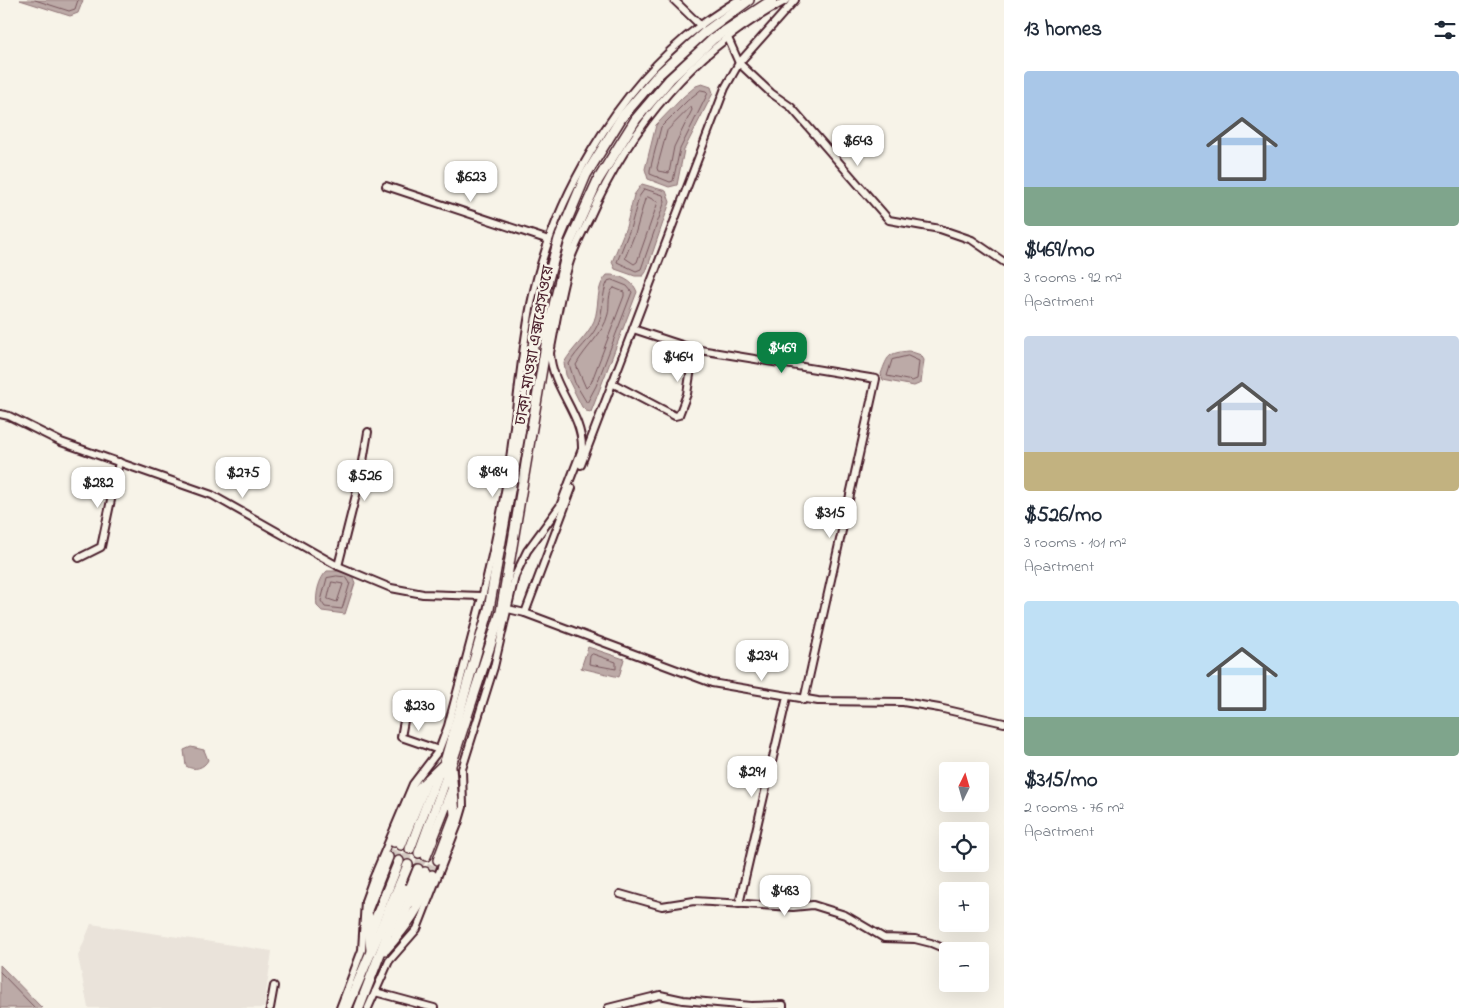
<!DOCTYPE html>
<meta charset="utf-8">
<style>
:root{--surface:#fff;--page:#f2f2f3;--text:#1f2937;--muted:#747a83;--accent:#0b8043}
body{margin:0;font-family:"Indie Flower","Noto Sans Bengali",sans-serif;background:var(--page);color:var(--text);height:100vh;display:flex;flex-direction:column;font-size:19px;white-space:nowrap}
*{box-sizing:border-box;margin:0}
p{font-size:16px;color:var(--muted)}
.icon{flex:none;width:28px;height:28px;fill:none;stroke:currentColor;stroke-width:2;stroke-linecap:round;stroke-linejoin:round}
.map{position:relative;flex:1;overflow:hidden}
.details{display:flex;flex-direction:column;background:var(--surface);width:475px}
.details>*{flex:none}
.needle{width:32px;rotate:5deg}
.controls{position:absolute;left:939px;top:762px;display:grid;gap:10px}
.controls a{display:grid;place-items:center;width:50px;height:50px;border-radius:5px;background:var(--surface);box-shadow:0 5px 20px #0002;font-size:25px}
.price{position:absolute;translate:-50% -42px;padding:0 11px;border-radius:10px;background:#fff;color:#222;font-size:16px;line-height:32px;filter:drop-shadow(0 1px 2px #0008)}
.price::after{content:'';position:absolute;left:50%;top:30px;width:15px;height:11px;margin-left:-8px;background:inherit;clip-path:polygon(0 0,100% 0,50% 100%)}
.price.selected{background:var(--accent);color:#fff}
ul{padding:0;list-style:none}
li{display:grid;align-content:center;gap:10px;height:265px;padding:0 20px}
li span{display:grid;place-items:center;height:155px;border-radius:5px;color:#555}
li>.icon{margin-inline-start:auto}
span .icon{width:90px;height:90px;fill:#fffc;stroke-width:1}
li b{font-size:21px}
h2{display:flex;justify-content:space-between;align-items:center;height:60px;padding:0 20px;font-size:21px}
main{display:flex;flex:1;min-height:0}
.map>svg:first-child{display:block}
</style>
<main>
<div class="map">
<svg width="1004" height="1008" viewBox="0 0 1004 1008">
<rect width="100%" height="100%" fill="#f7f3e8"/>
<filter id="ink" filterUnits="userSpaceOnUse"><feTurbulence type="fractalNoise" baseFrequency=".02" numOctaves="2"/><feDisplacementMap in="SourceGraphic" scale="10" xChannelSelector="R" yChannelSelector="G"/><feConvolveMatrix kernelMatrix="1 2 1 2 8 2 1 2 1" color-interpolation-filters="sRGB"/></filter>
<g filter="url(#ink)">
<polygon fill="#eae3da" points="91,924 272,951 264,1008 88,1008 78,956"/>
<g fill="#bcaaa7" stroke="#8e7275">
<polygon points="20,0 83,0 78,13 70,16"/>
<polygon points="702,84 711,87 713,93 684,150 677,185 669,187 648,179 645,169 656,125 683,97 696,86"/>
<polygon points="642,184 666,191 670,202 646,272 643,276 635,276 615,269 612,262 626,227 634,195"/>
<path d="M607 275C618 274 634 281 637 292L591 412 586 411 582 407 566 375 564 363C572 348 587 337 594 321 600 306 595 287 607 275Z"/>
<path d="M909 351 921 355 924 360 921 383 914 386 883 380 881 374C888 355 888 353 909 351Z"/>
<path d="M327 571H338L352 575 355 583 345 614 322 611 317 606C315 595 319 578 327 571Z"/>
<polygon points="588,647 624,659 619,677 581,668"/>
<path d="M191 747 204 750 208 760C204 768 194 771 186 766L184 750Z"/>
<polygon points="0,965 42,1008 0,1008"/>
</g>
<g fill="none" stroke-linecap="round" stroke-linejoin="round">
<g stroke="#78575d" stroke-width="1">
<polyline points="35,0 69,11 75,9 78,0"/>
<polygon points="701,90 706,91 708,93 680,149 673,181 670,182 650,174 650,170 661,127 687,101"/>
<polygon points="691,107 692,110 674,147 669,173 658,171 657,168 667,131"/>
<polygon points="645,189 663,195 665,201 641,269 636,271 617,262 630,229 639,197"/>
<polygon points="648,197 658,202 637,262 634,264 625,258 636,231 645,199"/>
<path d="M612 280 627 286 632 292 596 386 587 403 575 383 569 364C577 349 591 340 598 324 604 311 601 294 608 281Z"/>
<path d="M614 288 624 292V296L591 383 586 388 576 365C586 346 603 335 608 314 610 306 607 292 614 288Z"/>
<polygon points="908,356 919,361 917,379 912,381 887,376 892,360"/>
<polygon points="337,576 346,577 350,583 342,609 325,607 321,601 327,578"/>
<polygon points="332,582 343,584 337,602 328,599"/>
<polygon points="593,654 616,662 616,669 589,664 590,656"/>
<polyline points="0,972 35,1008"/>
</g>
<g stroke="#d4c9c2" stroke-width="9" stroke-dasharray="9 4.5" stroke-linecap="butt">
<polyline points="388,857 394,842"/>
<polyline points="395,860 401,845"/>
<polyline points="404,863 410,849"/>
<polyline points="418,869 423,854"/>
<polyline points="429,873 435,859"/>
</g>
<defs>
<g id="minor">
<polyline points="674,0 701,26"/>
<polyline points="728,38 739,63 771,93 791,107 889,220 940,229 972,240 1004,262"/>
<polyline points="386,186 549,240"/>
<polyline points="694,349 876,379 804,700"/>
<polyline points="612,383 675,416 679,415 687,394 694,349 633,329"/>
<polyline points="0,414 9,416 61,442 212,495 338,566 391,588 423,594 481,596"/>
<polyline points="581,465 725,88 739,63 795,0"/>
<polyline points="79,558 101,547 119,462"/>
<polyline points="338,566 360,479 368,432"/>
<polyline points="508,609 525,613 572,488"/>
<polyline points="525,613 712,683 818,701 903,702 939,708 1004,723"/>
<polyline points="406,710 401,737 439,750"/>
<polyline points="620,894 662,906 694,901 793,907 813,905 845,915 884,938 915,939 931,943 950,951"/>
<polyline points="739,904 787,697"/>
<polyline points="375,992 434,1008"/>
<polyline points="270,1008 274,986"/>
<path d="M340 1008 362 950 365 901 373 879 413 784 439 750 448 726C469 647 492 567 506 486 516 425 519 364 531 304 552 201 616 89 701 25 713 16 726 8 738 0"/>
<path d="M368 1008 389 961 417 929 458 824 463 807 462 769 494 667 515 576 527 551 560 506 582 449C583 414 552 389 550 353 556 324 560 293 569 264 574 248 582 233 589 219 630 126 696 47 787 0"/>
<polyline points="608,1008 660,995 683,1000 751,1006 783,1005 783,1008"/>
</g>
<g id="highway">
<polyline points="442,772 489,609 520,434 537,320 559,239 586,175 622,117 658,75 704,33 749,0"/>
<polyline points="394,842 413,794 443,765"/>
<polyline points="401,845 425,785"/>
<polyline points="410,849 439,772"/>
<polyline points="419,853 451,765 501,612 550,321 569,244 598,180 636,119 670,79 713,39 772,0"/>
<polyline points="426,856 452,790"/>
<polyline points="438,860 455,815 451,768"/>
<polyline points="407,897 418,869"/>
<polyline points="413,902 425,872"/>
<polyline points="370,933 399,861"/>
<polyline points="396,935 412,894"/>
<polyline points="371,950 367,910 388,857"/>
<path d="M385 950C407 926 421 906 432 875"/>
<polyline points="347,1008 408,865"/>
<polyline points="359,1008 405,889"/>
</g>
</defs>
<use href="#minor" stroke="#4a1f2b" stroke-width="10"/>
<use href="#highway" stroke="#4a1f2b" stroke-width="12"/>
<use href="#minor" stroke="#f7f3e8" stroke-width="6"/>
<use href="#highway" stroke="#f7f3e8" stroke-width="9"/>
</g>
</g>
<g text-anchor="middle" stroke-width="5" stroke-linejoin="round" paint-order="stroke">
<g font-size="16" fill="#4a1f2b" stroke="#f7f3e8">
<text transform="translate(533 345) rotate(-80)" y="6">ঢাকা-মাওয়া এক্সপ্রেসওয়ে</text>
</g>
</g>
</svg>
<div class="controls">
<a><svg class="needle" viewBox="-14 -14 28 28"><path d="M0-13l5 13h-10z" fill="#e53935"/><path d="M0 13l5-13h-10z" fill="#747a83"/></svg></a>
<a><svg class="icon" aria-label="locate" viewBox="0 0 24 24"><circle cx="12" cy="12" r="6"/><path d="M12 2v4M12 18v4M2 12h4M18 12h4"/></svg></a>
<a>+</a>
<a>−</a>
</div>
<b class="price" style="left:858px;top:167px">$643</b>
<b class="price" style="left:471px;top:203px">$623</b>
<b class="price selected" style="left:782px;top:374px">$469</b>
<b class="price" style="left:678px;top:383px">$464</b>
<b class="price" style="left:493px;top:498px">$484</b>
<b class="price" style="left:243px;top:499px">$275</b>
<b class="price" style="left:365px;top:502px">$526</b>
<b class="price" style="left:98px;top:509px">$282</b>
<b class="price" style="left:830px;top:539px">$315</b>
<b class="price" style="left:762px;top:682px">$234</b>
<b class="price" style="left:419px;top:732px">$230</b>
<b class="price" style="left:752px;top:798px">$291</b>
<b class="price" style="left:785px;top:917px">$483</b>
</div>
<section class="details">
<h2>13 homes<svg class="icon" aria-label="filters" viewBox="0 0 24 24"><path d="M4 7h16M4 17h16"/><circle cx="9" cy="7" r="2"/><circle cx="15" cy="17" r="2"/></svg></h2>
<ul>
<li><span style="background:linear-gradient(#a9c7e8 75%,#7fa58c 0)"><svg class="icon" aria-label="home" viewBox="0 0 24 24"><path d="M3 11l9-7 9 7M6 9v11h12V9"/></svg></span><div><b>$469/mo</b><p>3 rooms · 92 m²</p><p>Apartment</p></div></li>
<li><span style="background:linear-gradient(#c9d6e8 75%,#c2b280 0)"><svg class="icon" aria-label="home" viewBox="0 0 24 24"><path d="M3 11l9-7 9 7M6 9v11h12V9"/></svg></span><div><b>$526/mo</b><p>3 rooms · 101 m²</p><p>Apartment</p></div></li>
<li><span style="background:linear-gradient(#bfe0f5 75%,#7fa58c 0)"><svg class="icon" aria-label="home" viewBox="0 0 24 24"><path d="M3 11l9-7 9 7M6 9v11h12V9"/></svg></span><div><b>$315/mo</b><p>2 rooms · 76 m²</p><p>Apartment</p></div></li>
</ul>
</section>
</main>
